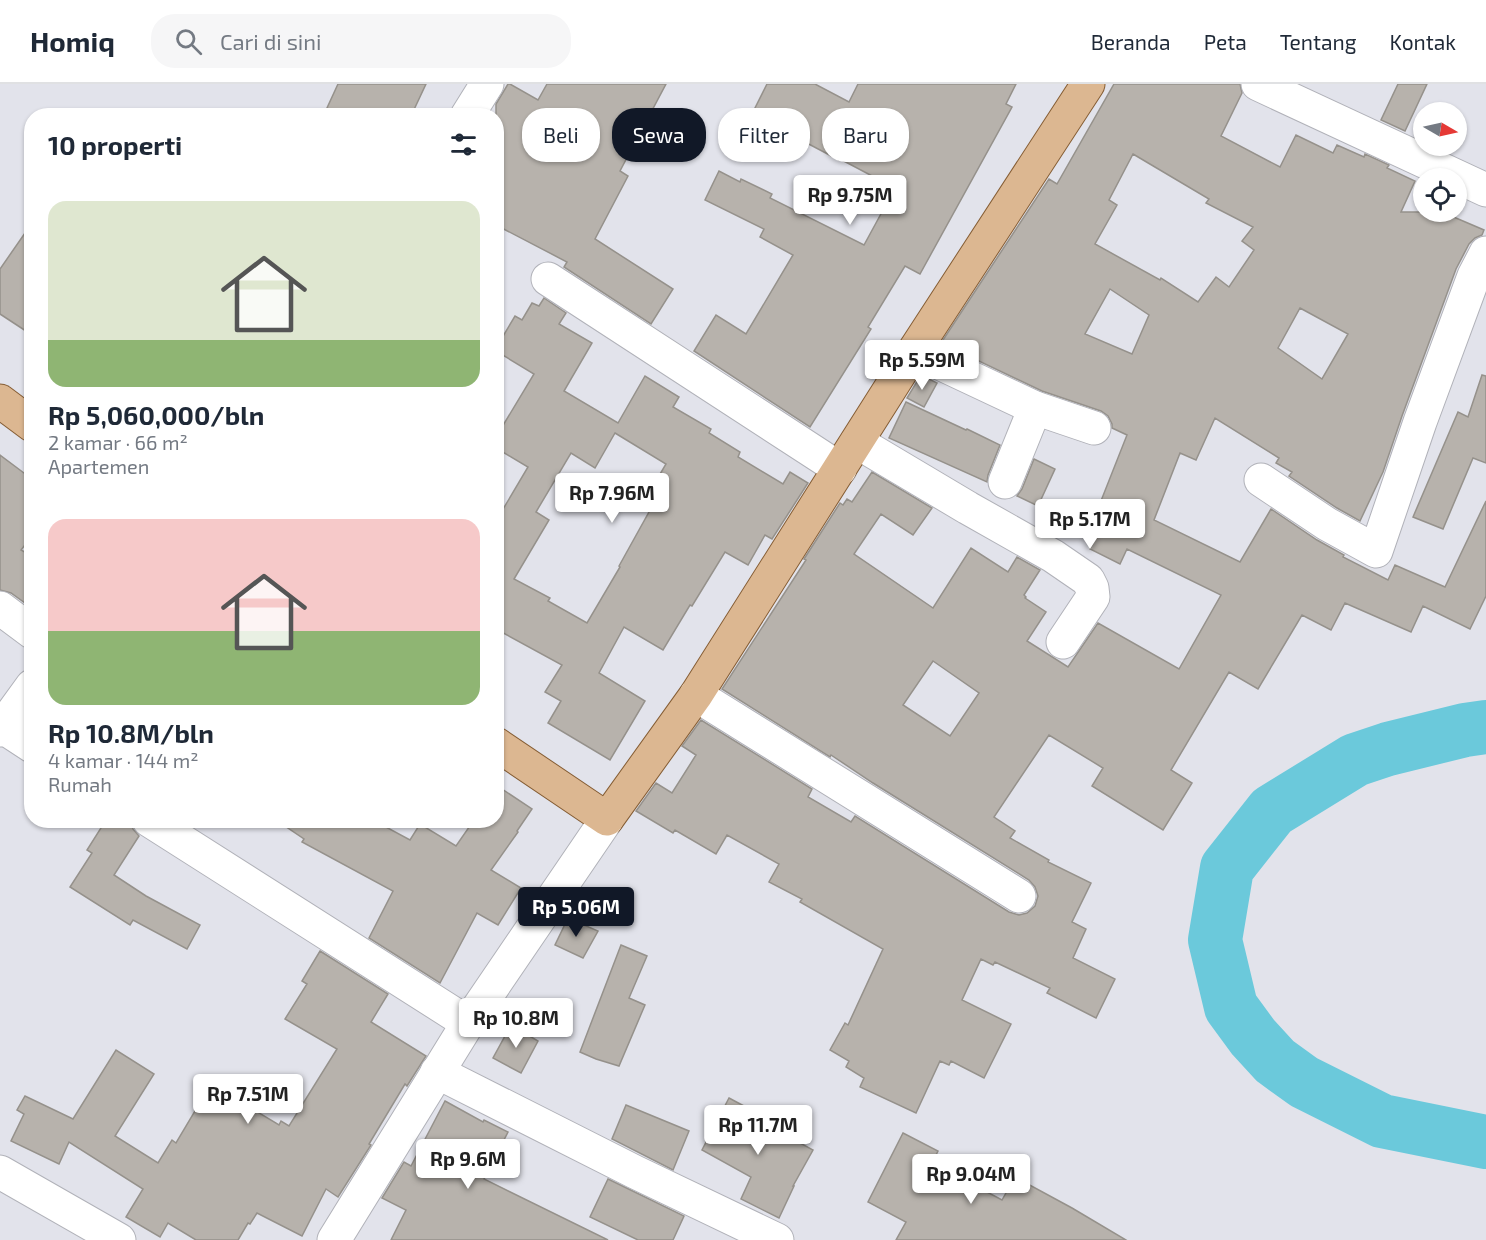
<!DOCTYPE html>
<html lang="id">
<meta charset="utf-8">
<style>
:root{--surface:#fff;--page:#f6f6f7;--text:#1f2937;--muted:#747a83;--line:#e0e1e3;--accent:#111827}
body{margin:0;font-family:"Exo 2",sans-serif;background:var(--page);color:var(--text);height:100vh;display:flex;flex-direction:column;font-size:22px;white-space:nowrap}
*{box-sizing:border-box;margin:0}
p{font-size:20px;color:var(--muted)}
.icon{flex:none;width:33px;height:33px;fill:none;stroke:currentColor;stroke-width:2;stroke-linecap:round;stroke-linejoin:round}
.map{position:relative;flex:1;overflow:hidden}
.details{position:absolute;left:24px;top:24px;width:480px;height:720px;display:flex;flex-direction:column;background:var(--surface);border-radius:24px;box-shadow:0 2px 4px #0004}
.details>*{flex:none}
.banner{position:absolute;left:522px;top:24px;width:570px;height:54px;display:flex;gap:12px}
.needle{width:39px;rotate:99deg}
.buttons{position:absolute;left:1413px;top:18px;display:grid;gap:12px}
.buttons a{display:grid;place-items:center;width:54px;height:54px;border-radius:50%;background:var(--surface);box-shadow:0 2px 4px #0004;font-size:30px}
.price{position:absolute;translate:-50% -51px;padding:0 14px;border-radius:6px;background:#fff;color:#222;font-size:20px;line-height:39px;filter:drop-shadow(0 2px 3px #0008)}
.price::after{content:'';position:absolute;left:50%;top:36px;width:18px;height:14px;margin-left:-9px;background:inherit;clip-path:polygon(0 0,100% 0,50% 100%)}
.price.current{background:var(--accent);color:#fff}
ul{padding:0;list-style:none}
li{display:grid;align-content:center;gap:12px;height:318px;padding:0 24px}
li span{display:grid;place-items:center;height:186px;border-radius:18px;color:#555}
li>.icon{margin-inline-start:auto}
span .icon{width:108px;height:108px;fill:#fffc;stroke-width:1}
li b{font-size:26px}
h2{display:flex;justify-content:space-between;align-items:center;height:72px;padding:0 24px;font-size:26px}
.pill{padding:0 21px;border-radius:24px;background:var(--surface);box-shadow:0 2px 4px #0004;font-size:21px;line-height:54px}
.pill.current{background:var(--accent);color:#fff}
header{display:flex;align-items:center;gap:36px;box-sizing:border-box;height:84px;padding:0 30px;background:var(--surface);border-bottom:2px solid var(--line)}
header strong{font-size:28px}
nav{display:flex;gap:33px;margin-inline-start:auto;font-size:21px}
.search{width:420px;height:54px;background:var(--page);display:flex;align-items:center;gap:15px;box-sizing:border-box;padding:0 21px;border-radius:24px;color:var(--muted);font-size:22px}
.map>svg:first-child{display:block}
</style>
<header>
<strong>Homiq</strong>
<div class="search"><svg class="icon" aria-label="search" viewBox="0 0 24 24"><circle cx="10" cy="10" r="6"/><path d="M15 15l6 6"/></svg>Cari di sini</div>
<nav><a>Beranda</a><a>Peta</a><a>Tentang</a><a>Kontak</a></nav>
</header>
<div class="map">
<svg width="1486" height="1156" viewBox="0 0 1486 1156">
<rect width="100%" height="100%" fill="#e2e3eb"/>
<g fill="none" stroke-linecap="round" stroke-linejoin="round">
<polyline stroke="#6bc9db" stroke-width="54" points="1486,643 1465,646 1388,665 1355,676 1272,727 1227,784 1215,856 1231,923 1253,953 1275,977 1304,998 1382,1037 1486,1058"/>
</g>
<g fill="#b7b2ac" stroke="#95918b" stroke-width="1.5" fill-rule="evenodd">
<polygon points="338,0 426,0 411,32 342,32 327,24"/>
<polygon points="508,0 510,0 538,16 547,0 666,0 620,87 628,92 595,155 673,205 651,240 564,183 567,178 496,141 496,20"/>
<polygon points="767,0 815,0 849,18 858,0 1016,0 1006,20 1012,23 920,190 905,182 868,243 871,245 810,343 694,267 716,231 746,250 793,171 760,153 764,145 705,116 719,87 740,98 741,95 772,110 770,114 864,161 895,104 840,75 839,76 752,30"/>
<path d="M1114 0H1240L1242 9 1221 52 1280 83 1296 51 1333 69 1337 61 1364 73 1365 70 1389 81 1387 84 1415 97 1401 128H1442L1484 146 1482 151 1475 154 1469 160 1456 185 1402 332 1383 388 1360 437 1337 424 1289 392 1292 388 1276 379 1279 374 1215 334 1196 376 1180 369 1154 436 1240 478 1271 425 1317 456 1344 471 1343 473 1388 496 1395 481 1445 503 1486 417V512L1470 545 1423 522 1411 548 1345 519 1331 546 1302 531 1258 605 1229 588 1171 686 1192 699 1163 746 1092 702 1103 684 1049 651 994 733 1015 747 1010 754 1049 776 1048 778 1091 799 1072 838 1086 845 1073 874 1115 895 1096 934 1047 909 1050 904 995 878 993 881 981 875 962 916 1011 940 984 994 951 977 949 981 940 977 916 1029 860 1003 864 994 846 983 849 977 830 966 845 939 848 941 883 865 800 818 802 815 769 798 779 780 727 751 716 770 675 746 673 749 636 727 656 699 672 709 696 671 682 662 701 636 812 705 808 713 851 738 855 732 1009 828 1019 831 1027 829 1035 822 1038 812 1035 803 1029 796 873 699 831 671 830 673 722 605 806 476 804 475 840 419 843 421 847 415 852 418 872 388 932 424 913 451 881 430 854 470 933 524 971 464 1008 488 1017 473 1040 486 1024 511 1026 513 1025 514 1046 528 1027 557 1068 583 1098 539 1179 585 1221 511 1127 465 1120 480 1090 465 1107 431 1097 427 1127 351 1112 344V340L1108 332 1101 327 1042 307 941 259 1049 95 1057 100ZM1133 70 1209 115 1206 119 1253 143 1242 157 1254 166 1229 203 1216 193 1198 218 1161 194 1160 196 1095 160 1117 121 1109 116ZM1110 205 1149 231 1132 270 1085 250ZM1300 224 1348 250 1322 295 1278 264ZM933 577 979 609 950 652 903 621Z"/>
<polygon points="1398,0 1427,0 1405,47 1381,36"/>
<polygon points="32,139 32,251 0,230 0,185"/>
<path d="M544 214 566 229 559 240 592 259 564 307 618 339 645 292 679 313 673 323 711 345 709 349 740 368 738 373 783 400 790 388 808 399 772 455 765 451 748 481 725 468 692 522 690 521 663 566 624 543 599 589 645 617 610 676 548 639 561 617 545 608 562 581 496 545V437L528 383 496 364V353L534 290 496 267V264L515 232 522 236 532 219 539 222ZM615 349 666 380 646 414 654 419 619 482 620 483 587 539 548 517 550 514 514 495 549 436 536 428 571 369 595 384Z"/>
<polygon points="921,291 937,299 924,323 907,314"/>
<polygon points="1482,291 1486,292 1486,379 1473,374 1443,445 1413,433 1458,328 1468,333"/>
<polygon points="906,318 966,346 967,345 1000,361 988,391 987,398 889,354"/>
<polygon points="0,371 32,395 32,452 21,466 32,472 32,524 11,509 0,506"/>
<polygon points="1034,375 1055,385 1038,422 1017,412 1022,405"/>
<polygon points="496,701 532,725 517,747 518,748 491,786 521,804 498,841 477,829 440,899 369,854 393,807 302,758 304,755 276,736 373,736 410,756 420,740 456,762 474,736 496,736"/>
<polygon points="106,736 130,736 133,745 139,752 114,791 146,812 200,841 187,865 133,836 130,841 70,803 92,769 87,766"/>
<polygon points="568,834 598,847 583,874 555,861"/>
<polygon points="621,861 647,872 629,914 645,921 619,982 596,975 580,968"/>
<polygon points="320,867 388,910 371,938 426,972 407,1002 405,1000 369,1060 371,1061 338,1113 326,1105 302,1152 257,1129 250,1140 248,1139 238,1156 196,1156 168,1139 160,1153 126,1133 143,1105 69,1058 59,1080 11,1057 24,1030 17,1026 25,1012 73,1035 116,966 154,990 115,1052 158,1079 172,1056 176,1059 211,1000 279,1041 281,1037 289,1042 337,965 285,935 307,900 302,897"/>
<polygon points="511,941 538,957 521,989 493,974"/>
<polygon points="729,1014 761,1031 758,1036 813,1066 793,1102 794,1102 779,1134 741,1115 751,1093 702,1066"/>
<polygon points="445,1017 483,1038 484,1036 508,1048 484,1095 608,1156 391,1156 406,1126 382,1114 404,1078 411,1082"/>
<polygon points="626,1021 689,1047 673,1086 612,1055"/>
<polygon points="903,1049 938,1067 932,1079 1002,1116 1015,1093 1072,1124 1126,1156 896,1156 906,1138 868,1118"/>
<polygon points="608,1095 684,1132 673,1156 638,1156 590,1133"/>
</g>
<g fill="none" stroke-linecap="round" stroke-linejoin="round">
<defs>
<g id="minor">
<polyline points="1258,0 1486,106"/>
<polyline points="467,32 487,0"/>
<polyline points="548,195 840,385"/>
<polyline points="914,267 1035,324 1094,344"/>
<polyline points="857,358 968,424 1053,472 1088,496 1092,504 1093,513 1063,558"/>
<polyline points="1261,396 1327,440 1376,467 1420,338 1474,192 1486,169"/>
<polyline points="1005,398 1035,324"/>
<polyline points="0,524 32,548"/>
<polyline points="696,611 1019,812"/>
<polyline points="3,643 32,662"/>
<polyline points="0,646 32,602"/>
<polyline points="149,736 468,939"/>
<polyline points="437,988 635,1088 777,1156"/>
<polyline points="0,1088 119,1156"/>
<polyline points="334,1156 468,939 607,735"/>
</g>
<g id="major">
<polyline points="0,317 32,341"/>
<polyline points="496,660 607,735 696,611 914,267 1088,0"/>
</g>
</defs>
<use href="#minor" stroke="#b1b2b9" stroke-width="35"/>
<use href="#major" stroke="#855d34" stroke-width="35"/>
<use href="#minor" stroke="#fff" stroke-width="33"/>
<use href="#major" stroke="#dcb791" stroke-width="33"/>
</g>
</svg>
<div class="buttons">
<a><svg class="needle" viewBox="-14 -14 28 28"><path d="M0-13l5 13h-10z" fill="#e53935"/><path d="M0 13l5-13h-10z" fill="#747a83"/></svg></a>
<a><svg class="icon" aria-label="locate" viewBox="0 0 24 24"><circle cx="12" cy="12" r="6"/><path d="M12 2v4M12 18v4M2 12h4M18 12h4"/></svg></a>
</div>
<b class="price" style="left:850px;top:142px">Rp 9.75M</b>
<b class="price" style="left:922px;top:307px">Rp 5.59M</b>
<b class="price" style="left:612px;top:440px">Rp 7.96M</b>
<b class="price" style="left:1090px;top:466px">Rp 5.17M</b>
<b class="price current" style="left:576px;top:854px">Rp 5.06M</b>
<b class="price" style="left:516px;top:965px">Rp 10.8M</b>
<b class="price" style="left:248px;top:1041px">Rp 7.51M</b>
<b class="price" style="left:758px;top:1072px">Rp 11.7M</b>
<b class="price" style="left:468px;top:1106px">Rp 9.6M</b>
<b class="price" style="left:971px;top:1121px">Rp 9.04M</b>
<div class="banner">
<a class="pill">Beli</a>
<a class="pill current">Sewa</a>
<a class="pill">Filter</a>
<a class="pill">Baru</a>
</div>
<section class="details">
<h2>10 properti<svg class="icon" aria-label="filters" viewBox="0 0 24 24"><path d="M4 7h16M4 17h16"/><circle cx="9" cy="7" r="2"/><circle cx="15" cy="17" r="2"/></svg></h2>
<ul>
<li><span style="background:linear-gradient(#dfe7d0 75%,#8fb573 0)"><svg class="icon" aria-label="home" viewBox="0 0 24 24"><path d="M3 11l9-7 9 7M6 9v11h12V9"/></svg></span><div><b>Rp 5,060,000/bln</b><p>2 kamar · 66 m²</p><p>Apartemen</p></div></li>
<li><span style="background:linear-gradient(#f6c9c9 60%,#8fb573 0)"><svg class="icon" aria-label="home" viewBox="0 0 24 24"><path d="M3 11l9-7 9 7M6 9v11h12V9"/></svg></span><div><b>Rp 10.8M/bln</b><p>4 kamar · 144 m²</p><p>Rumah</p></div></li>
</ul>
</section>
</div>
